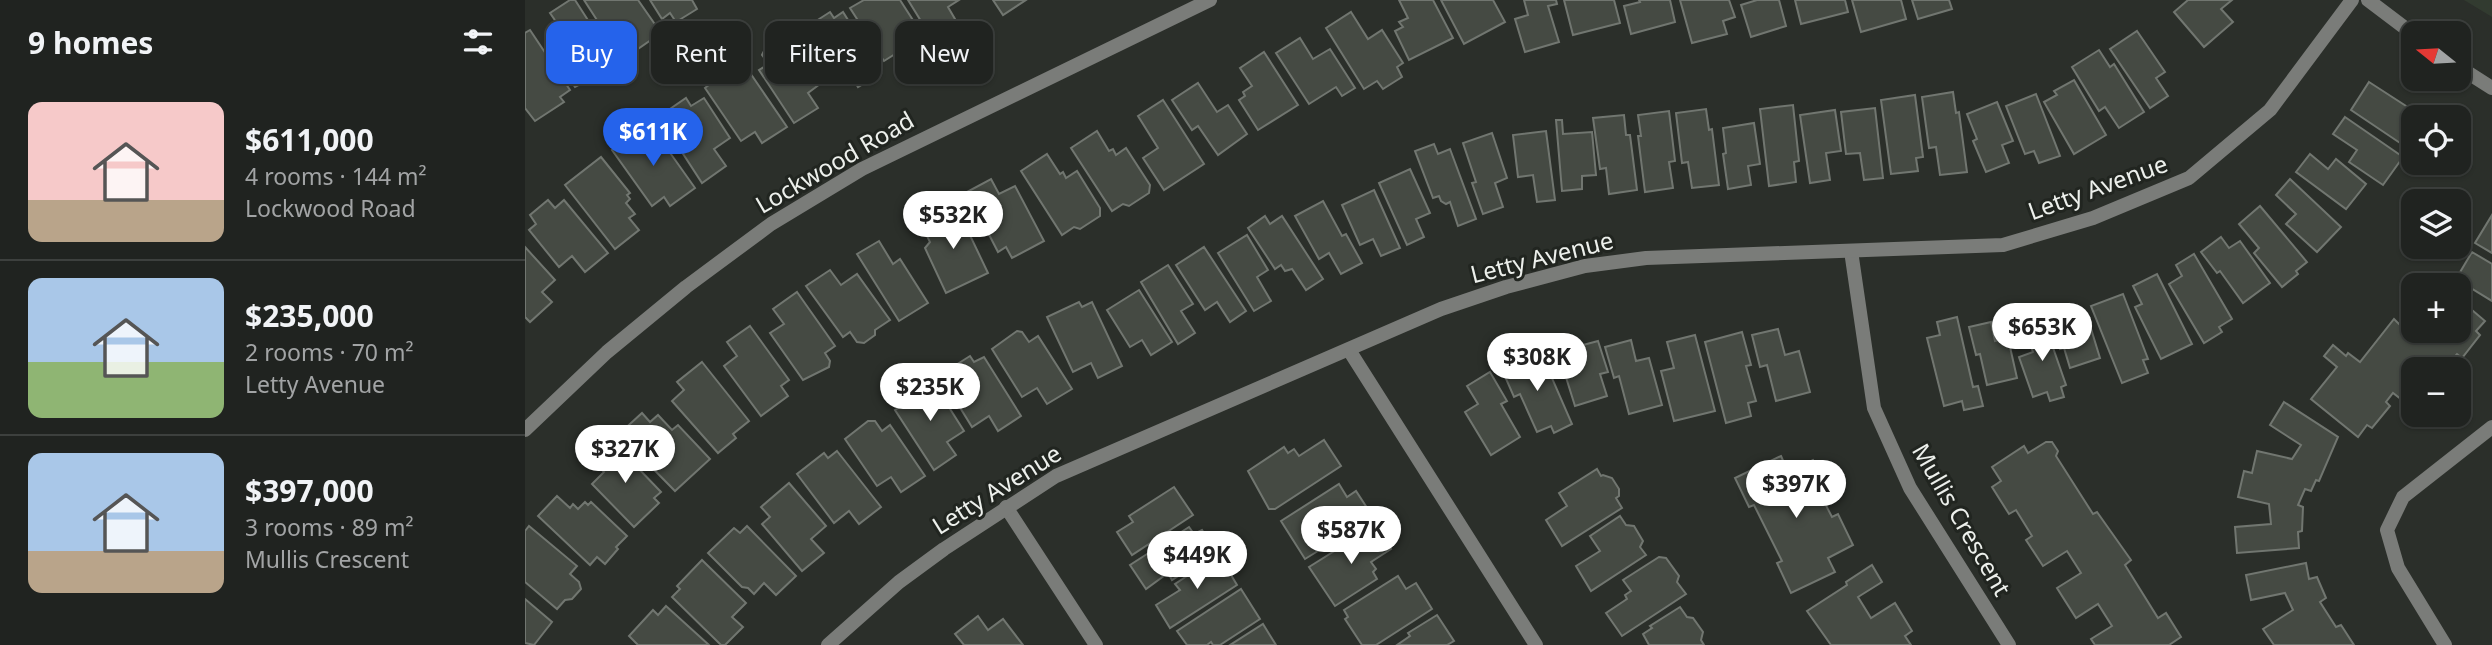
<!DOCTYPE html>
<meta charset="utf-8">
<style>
:root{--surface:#202320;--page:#282b29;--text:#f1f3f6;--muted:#a2a4a5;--line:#3d403e;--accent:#2563eb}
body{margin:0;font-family:"Noto Sans",sans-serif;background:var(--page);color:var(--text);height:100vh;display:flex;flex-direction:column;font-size:26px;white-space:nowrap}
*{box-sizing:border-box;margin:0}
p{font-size:23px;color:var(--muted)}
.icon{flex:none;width:38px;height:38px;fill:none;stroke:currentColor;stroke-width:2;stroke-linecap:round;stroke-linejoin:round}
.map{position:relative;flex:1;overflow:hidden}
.drawer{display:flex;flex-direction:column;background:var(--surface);width:525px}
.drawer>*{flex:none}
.hud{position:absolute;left:21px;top:21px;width:665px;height:63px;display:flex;gap:14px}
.needle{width:46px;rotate:288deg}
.fabs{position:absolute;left:1876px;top:21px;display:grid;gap:14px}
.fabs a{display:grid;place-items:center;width:70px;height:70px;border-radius:14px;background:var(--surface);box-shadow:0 2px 5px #0004,0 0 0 2px var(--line);font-size:35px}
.price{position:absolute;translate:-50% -60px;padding:0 16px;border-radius:24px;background:#fff;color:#222;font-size:23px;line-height:46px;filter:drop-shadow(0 2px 4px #0008)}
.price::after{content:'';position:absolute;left:50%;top:42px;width:21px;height:16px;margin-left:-10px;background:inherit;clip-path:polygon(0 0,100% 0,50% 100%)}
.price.on{background:var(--accent);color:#fff}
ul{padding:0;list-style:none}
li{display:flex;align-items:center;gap:21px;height:175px;padding:0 28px}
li+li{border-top:2px solid var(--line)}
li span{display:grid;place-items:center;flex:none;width:196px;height:140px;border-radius:14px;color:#555}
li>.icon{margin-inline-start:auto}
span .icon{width:84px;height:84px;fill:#fffc;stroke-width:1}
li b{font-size:30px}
h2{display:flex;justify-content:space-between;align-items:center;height:84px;padding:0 28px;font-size:30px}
.pill{padding:0 24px;border-radius:14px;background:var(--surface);box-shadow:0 2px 5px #0004,0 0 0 2px var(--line);font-size:24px;line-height:63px}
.pill.on{background:var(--accent);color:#fff}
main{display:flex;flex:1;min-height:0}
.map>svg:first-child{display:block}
</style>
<main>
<section class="drawer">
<h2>9 homes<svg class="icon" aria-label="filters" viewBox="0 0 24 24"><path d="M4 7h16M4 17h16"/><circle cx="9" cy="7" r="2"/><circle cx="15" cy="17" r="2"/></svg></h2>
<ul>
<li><span style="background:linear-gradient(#f6c9c9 70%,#b9a48a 0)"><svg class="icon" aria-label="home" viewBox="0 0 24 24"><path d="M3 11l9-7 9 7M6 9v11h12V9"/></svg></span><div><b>$611,000</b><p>4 rooms · 144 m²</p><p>Lockwood Road</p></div></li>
<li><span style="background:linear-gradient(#a9c7e8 60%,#8fb573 0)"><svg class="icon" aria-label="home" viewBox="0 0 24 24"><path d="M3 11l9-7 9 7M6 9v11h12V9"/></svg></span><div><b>$235,000</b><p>2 rooms · 70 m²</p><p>Letty Avenue</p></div></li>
<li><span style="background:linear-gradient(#a9c7e8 70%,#b9a48a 0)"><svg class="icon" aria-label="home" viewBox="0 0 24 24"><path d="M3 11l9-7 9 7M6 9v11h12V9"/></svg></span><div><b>$397,000</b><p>3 rooms · 89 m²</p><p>Mullis Crescent</p></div></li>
</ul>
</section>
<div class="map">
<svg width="1967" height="645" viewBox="0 0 1967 645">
<rect width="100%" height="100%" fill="#2b2f2a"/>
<polygon fill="#323b30" points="1939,0 1967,0 1967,17"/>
<g fill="#454a43" stroke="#717670" stroke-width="2">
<polygon points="45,0 50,0 86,56 77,62 82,70 50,87 23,46 25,39 21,34 34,26 25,13"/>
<polygon points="59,0 113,0 136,33 107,53 100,42 90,48"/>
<polygon points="125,0 167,0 172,9 151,22 145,13 137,19"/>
<polygon points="339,0 375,0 402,42 378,57 375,51 359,61 325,8"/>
<polygon points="383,0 434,0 423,7 437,31 412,47"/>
<polygon points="468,0 501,0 478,15"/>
<polygon points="874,0 908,0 928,38 884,60 870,31 878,27 874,22 883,18"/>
<polygon points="916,0 968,0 980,22 939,44"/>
<polygon points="999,0 1031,0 1032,4 1023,6 1034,42 1000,52 990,19 1003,15"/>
<polygon points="1039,0 1089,0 1095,23 1048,35"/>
<polygon points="1114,0 1145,0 1150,22 1106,34 1099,6 1115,2"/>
<polygon points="1155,0 1204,0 1210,17 1198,21 1202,34 1167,43"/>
<polygon points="1254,0 1261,26 1226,37 1216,5 1232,0"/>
<polygon points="1270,0 1320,0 1323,12 1276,24"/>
<polygon points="1327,0 1376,0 1381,19 1336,32"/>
<polygon points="1387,0 1424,0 1427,9 1393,19"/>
<polygon points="1663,0 1707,0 1696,9 1708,22 1679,47 1649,12"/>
<polygon points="305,12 309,18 318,12 356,73 333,87 324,72 312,80 309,75 301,74 274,32"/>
<polygon points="826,12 843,39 857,30 878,63 872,67 877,77 858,89 852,81 839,89 801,28"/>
<polygon points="5,30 45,90 35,97 39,102 10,121 0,108 0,33"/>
<polygon points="1612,31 1640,72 1631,78 1643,96 1625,108 1585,49"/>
<polygon points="268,34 299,81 283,93 293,108 269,123 234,70 244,64 237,55 240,49"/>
<polygon points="775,38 788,59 805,49 830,88 817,96 811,87 784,104 751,53"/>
<polygon points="1574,50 1585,67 1589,64 1619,112 1594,128 1580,107 1574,111 1547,67"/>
<polygon points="739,52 773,105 733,130 714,100 720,96 718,92 727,86 715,68"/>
<polygon points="219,64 262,127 237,143 230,132 216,141 180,88 203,70 208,71"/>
<polygon points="1549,80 1581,135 1549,154 1519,102 1532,95 1529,91"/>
<polygon points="1844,82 1898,117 1888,117 1888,144 1884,149 1826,110"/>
<polygon points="673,83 692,112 703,105 722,134 693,155 673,126 667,130 647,100"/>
<polygon points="1428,92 1431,113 1434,112 1442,172 1415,175 1411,147 1404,148 1397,97"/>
<polygon points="1511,94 1535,156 1514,163 1509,151 1500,154 1481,106"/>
<polygon points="1390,95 1398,157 1391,158 1393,171 1366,174 1356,100"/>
<polygon points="161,98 166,106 179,98 205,138 189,149 201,166 177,183 140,126 148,121 142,111"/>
<polygon points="638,100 679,164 639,190 618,158 633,148 613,116"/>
<polygon points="1472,102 1488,141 1477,145 1484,163 1461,172 1448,141 1452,139 1442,114"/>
<polygon points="1268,105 1274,161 1269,162 1271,182 1244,186 1235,109"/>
<polygon points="1350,108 1358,178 1339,180 1335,153 1321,154 1316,112"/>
<polygon points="1181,109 1184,130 1187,129 1194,185 1167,188 1163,162 1157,163 1151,113"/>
<polygon points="1310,110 1316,151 1301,153 1305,180 1285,183 1275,115"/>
<polygon points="1144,111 1150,161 1144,162 1148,188 1120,192 1113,136 1116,136 1113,115"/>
<polygon points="1099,115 1101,135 1105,135 1112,190 1084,194 1081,168 1075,169 1068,118"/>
<polygon points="1820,117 1878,157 1858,185 1824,162 1832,150 1808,134"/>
<polygon points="1031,120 1037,120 1038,134 1067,132 1071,175 1057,176 1057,189 1037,191"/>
<polygon points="1229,123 1235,164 1223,166 1226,185 1203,189 1198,154 1201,153 1198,128"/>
<polygon points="126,126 170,188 145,206 139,197 127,206 87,150 109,134 111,136"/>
<polygon points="572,131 584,151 588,149 591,155 601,148 625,185 624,193 604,206 598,204 587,211 546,148"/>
<polygon points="1021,131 1030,200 1012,202 1008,175 993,177 988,135"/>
<polygon points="967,133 982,178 970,183 978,207 958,214 947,183 951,182 938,143"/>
<polygon points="909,144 913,154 925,149 951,219 933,226 925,202 921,204 916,201 914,196 908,198 890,151"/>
<polygon points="522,154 535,174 538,172 541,178 552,171 575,208 575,216 555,229 549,227 537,235 496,171"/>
<polygon points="1785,154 1803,169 1811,159 1841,184 1821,209 1771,172"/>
<polygon points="76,157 105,193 102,195 105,199 101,203 110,214 104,218 114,230 90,249 40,185"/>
<polygon points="885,169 905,213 891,219 899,237 882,245 854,183"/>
<polygon points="466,179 474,194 490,186 519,241 487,258 481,247 473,252 442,192"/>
<polygon points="1765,179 1816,227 1792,252 1761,224 1771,214 1751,195"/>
<polygon points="849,190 875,248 856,256 848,239 835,245 817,205"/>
<polygon points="23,200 30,208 39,200 83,253 60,272 47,256 34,267 4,230 11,224 5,215"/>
<polygon points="798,201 817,236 821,234 837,263 816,274 804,253 794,259 770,216"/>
<polygon points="431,206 463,273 421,293 400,248 405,242 402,236 409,232 403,219"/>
<polygon points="1735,206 1782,262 1771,271 1773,274 1757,287 1729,253 1734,248 1714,224"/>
<polygon points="1967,215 1967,253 1950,243"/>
<polygon points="740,216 745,224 757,216 798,279 781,290 767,269 760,271 756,265 750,269 723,228"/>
<polygon points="722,235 743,270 732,277 746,301 729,311 693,253"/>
<polygon points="1696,237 1704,248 1715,241 1745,283 1718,303 1695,271 1692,273 1676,252"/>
<polygon points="354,241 368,264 375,259 403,303 374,321 332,254"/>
<polygon points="0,247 30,280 17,292 27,302 5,322 0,317"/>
<polygon points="679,247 721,311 705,322 692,302 680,310 651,265"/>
<polygon points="1947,252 1967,264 1967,301 1931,279"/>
<polygon points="1669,254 1707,319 1694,327 1697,332 1679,343 1644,284 1657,276 1651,265"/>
<polygon points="643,265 668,304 656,311 670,333 653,344 616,282"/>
<polygon points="305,270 316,285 332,274 365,320 350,330 350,335 339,343 332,342 325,332 318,337 281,286"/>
<polygon points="1632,274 1667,344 1636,359 1610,307 1617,304 1608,286"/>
<polygon points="614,290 647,342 626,355 617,340 605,347 582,310"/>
<polygon points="272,292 310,346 300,353 305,361 304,367 278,380 245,333 259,324 248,309"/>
<polygon points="1598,294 1623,359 1618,360 1623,373 1597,383 1566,306"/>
<polygon points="1934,299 1960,321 1951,331 1955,335 1937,358 1932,354 1922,365 1918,362 1913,369 1888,369 1888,394 1881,403 1868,393 1861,402 1865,406 1847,428 1842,425 1833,437 1786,399 1812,367 1799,356 1808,345 1821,356 1823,353 1835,362 1869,319 1875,325 1888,309 1888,331 1934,331"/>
<polygon points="554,302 557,307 567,302 597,366 573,378 566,363 548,372 522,317"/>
<polygon points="1544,304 1550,323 1563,319 1575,358 1545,368 1539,348 1535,349 1523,310"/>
<polygon points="1432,317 1448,387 1453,386 1458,406 1439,410 1437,401 1419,406 1402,338 1415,335 1412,322"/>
<polygon points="1518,319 1541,385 1536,387 1539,397 1525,401 1522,392 1508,397 1494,357 1508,352 1498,325"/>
<polygon points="1466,322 1470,341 1483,338 1492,378 1462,385 1455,354 1451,355 1444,327"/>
<polygon points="225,326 264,380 256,386 263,396 236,416 199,366 212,356 202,342"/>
<polygon points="1253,329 1260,355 1274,351 1285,392 1251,401 1242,365 1235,367 1227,335"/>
<polygon points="492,331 497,332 504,342 513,336 547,389 522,404 512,388 497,397 467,349"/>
<polygon points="1217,332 1226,365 1221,366 1231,401 1223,403 1226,416 1201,423 1180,342"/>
<polygon points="1170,335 1190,411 1149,421 1136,371 1149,368 1142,342"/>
<polygon points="1106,340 1111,361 1124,358 1137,405 1104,414 1094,376 1089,378 1080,347"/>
<polygon points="1073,341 1083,372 1075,374 1082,396 1050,406 1034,355 1048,351 1047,348"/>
<polygon points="1001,354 1007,368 1020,362 1047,424 1029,433 1026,426 1012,432 995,394 989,397 975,365"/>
<polygon points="445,356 449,362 459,357 496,416 473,431 464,416 447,427 415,375"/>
<polygon points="177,362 224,421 208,434 211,438 193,453 147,401 159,390 152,382"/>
<polygon points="965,372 982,401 976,404 995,437 966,455 940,412 953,404 942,386"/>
<polygon points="406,379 439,431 422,442 431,455 409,470 370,410 380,404 376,399"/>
<polygon points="1759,402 1813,437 1794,481 1791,480 1786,491 1780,489 1773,505 1778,507 1777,531 1773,532 1774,548 1712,553 1710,527 1746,524 1744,504 1713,497 1719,471 1727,473 1732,451 1767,459 1776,445 1745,425"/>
<polygon points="117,413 125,422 133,415 147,430 153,425 185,459 150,491 94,434"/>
<polygon points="343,421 350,421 357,431 365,425 400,476 376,492 366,477 352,486 320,439"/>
<polygon points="799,440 816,466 750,509 744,509 723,471 759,447 763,453 769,449 774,456"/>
<polygon points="88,442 136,492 129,498 134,503 109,527 67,484 79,472 68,461"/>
<polygon points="1521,442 1527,442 1533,451 1531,456 1568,514 1572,512 1606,560 1600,565 1633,618 1641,613 1656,637 1644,645 1570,645 1566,639 1587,626 1573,604 1551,618 1532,588 1556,573 1542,551 1518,566 1501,540 1507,536 1491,510 1484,514 1467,487 1476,481 1467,467 1499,446 1503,453"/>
<polygon points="312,451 356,507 334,524 324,511 309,523 272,474 299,453 303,458"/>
<polygon points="1256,456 1263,472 1288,460 1302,490 1295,494 1307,517 1313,514 1328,545 1303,558 1310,572 1266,593 1252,563 1257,561 1229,505 1224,507 1210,478"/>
<polygon points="1072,469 1076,476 1078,475 1087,478 1094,489 1094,496 1091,498 1097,508 1037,546 1021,520 1042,506 1034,493"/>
<polygon points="264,483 301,526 286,539 299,553 277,571 237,524 245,517 236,507"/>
<polygon points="814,484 822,497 831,491 848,517 780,559 756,521"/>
<polygon points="649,487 668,515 607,555 592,532 608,522 604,516"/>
<polygon points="32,496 45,508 48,504 53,509 60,502 63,505 66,502 102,536 91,547 93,549 80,564 72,557 65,565 13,516"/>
<polygon points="1095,516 1101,525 1109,526 1118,541 1115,547 1121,555 1066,591 1051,566 1075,551 1065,536"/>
<polygon points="851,525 866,549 846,562 851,569 848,572 852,579 810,606 784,567"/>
<polygon points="4,526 52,566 45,574 54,582 56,589 47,599 40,600 32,609 0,582 0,531"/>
<polygon points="222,526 271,576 251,595 239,583 229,594 223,588 217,587 183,553 209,528 215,533"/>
<polygon points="664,527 669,534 677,530 687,545 679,549 684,556 647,580 643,573 621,589 605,565"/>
<polygon points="694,555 712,585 645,628 631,605 655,590 650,584"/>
<polygon points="1134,557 1141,558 1154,576 1152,582 1161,594 1097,636 1081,613 1102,599 1100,595 1106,591 1098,580"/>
<polygon points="177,560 221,603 207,617 218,627 200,645 196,645 147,597 155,589 152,586"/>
<polygon points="1781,563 1784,579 1792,577 1801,598 1795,602 1811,627 1816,625 1829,645 1749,645 1738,629 1768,610 1760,593 1726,600 1721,575"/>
<polygon points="1347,565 1357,582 1333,597 1346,618 1370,603 1387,631 1380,636 1386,645 1306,645 1282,611 1322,585 1321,582"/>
<polygon points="873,576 881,589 891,583 907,609 851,645 837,645 820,619 823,617 819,610"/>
<polygon points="716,589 735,619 695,645 688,645 686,642 682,645 662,645 652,631"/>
<polygon points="0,599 27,622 9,645 0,643"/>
<polygon points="141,606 184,645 113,645 104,636 128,610 133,615"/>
<polygon points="1155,607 1162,617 1168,618 1178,632 1176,640 1179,645 1124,645 1118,634 1127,628 1125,626"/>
<polygon points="912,615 929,641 922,645 872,645 885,636 883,633"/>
<polygon points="453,616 463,630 478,619 498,645 439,645 430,634"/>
<polygon points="738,624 751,645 705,645"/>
</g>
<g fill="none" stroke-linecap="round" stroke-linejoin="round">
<g stroke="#7a7c79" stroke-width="14">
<polyline points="1326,251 1349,408 1385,488 1484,645"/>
<polyline points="824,350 1011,645"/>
<polyline points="0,430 82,352 161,287 246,224 337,169 685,0"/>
<polyline points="481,507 571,645"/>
<polyline points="303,645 374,582 419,549 531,476 916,309 981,287 1060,266 1121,258 1478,245 1568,218 1664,178 1745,110 1827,0"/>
<polyline points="1920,645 1873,568 1862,530 1878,497 1967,427"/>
</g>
<g stroke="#7a7c79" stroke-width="14">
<polyline points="1843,0 1888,34"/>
<polyline points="1934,67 1967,88"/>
</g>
</g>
<g text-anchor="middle" stroke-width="6" stroke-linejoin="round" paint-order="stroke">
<g font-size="24" fill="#edf0ec" stroke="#212520">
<text transform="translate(310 163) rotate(-30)" y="8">Lockwood Road</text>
<text transform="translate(1573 188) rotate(-20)" y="8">Letty Avenue</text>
<text transform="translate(1017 258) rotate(-14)" y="8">Letty Avenue</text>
<text transform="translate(472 490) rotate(-32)" y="8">Letty Avenue</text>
<text transform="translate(1436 520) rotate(60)" y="8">Mullis Crescent</text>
</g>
</g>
</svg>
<div class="fabs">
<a><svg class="needle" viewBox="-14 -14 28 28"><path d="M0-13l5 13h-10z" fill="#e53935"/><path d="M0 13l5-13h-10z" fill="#a2a4a5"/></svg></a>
<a><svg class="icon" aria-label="locate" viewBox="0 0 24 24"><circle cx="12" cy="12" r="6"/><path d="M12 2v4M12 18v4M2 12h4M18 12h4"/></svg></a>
<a><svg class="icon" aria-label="layers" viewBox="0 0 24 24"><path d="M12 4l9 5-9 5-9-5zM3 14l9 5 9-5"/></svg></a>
<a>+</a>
<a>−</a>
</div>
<b class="price on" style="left:128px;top:168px">$611K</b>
<b class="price" style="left:428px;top:251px">$532K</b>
<b class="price" style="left:1517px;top:363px">$653K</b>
<b class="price" style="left:1012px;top:393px">$308K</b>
<b class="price" style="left:405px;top:423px">$235K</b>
<b class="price" style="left:100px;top:485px">$327K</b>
<b class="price" style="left:1271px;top:520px">$397K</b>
<b class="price" style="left:826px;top:566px">$587K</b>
<b class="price" style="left:672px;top:591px">$449K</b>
<div class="hud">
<a class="pill on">Buy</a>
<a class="pill">Rent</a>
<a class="pill">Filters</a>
<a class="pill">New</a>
</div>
</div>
</main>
